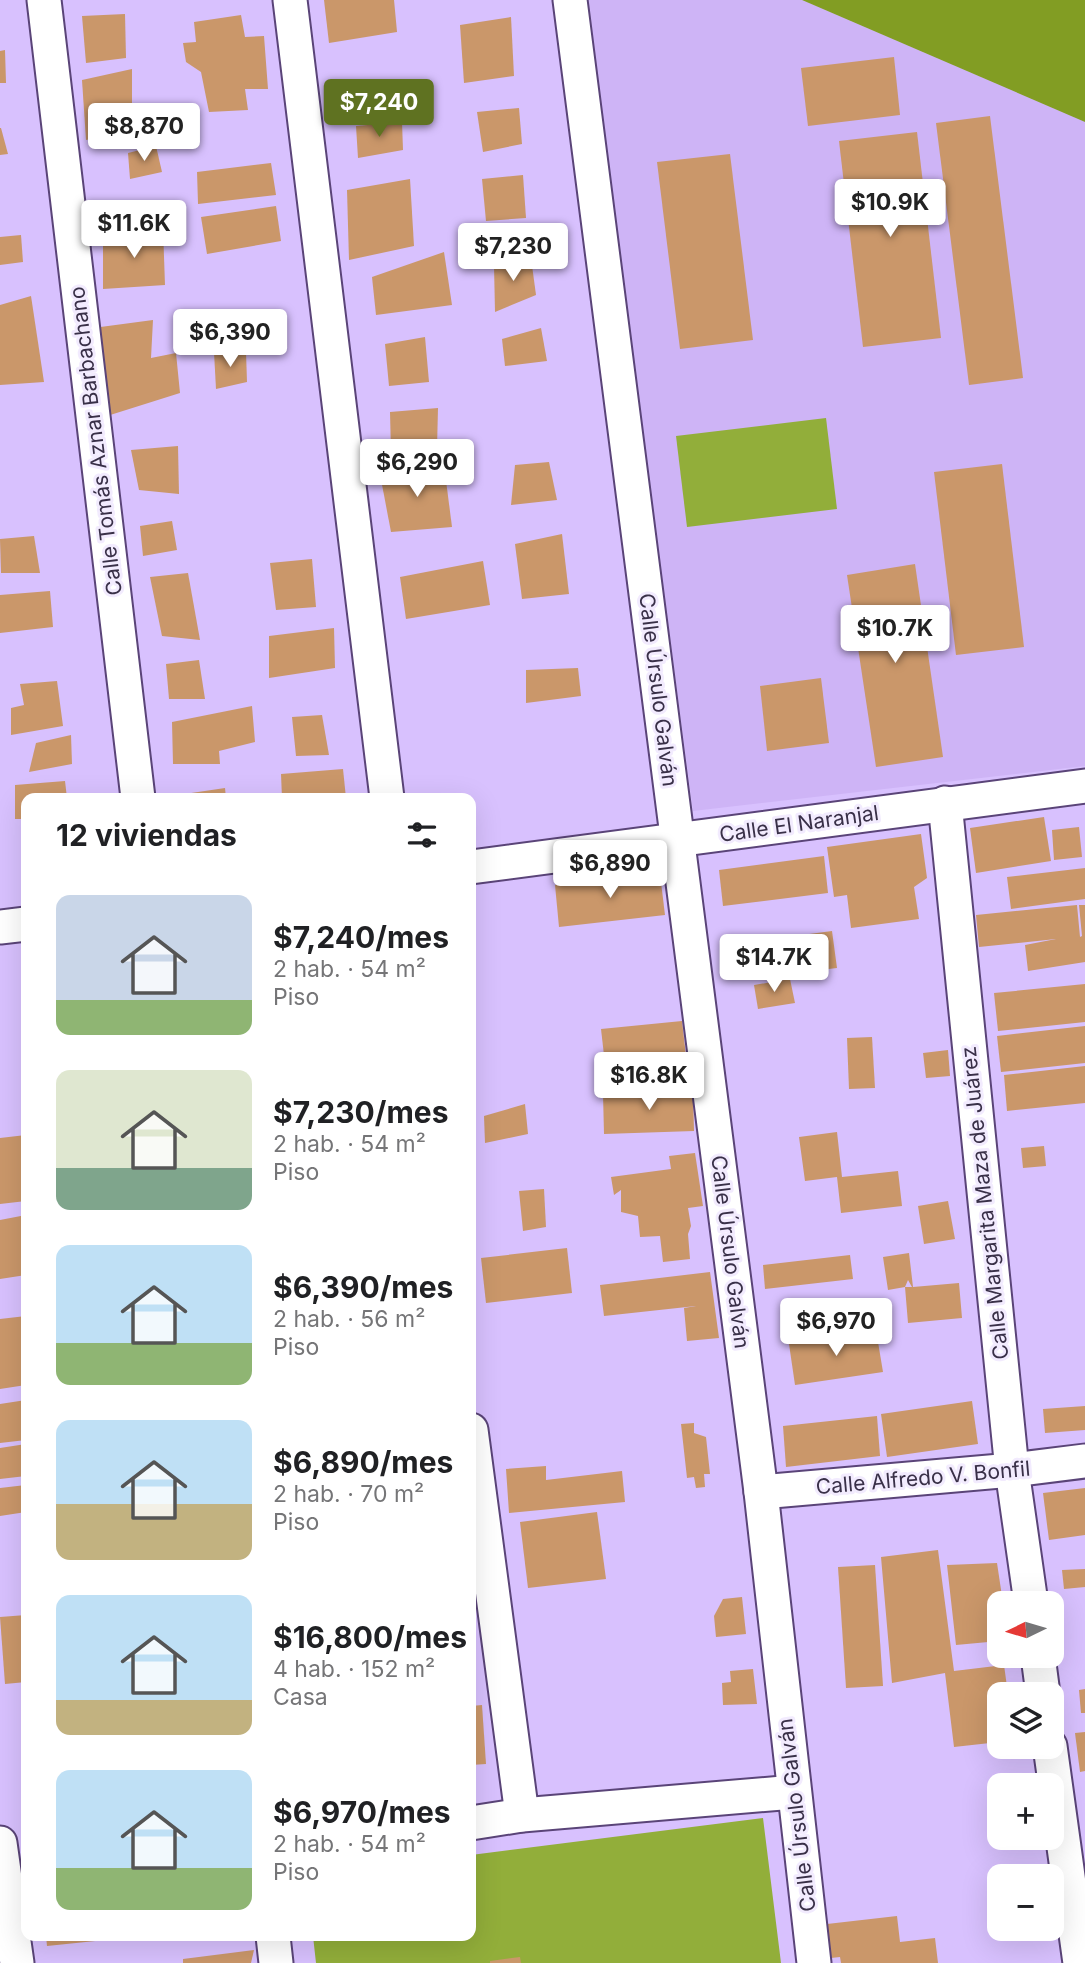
<!DOCTYPE html>
<html lang="es">
<meta charset="utf-8">
<style>
:root{--surface:#fff;--page:#f6f6f6;--text:#202124;--muted:#757577;--accent:#5f7221}
body{margin:0;font-family:Inter,sans-serif;background:var(--page);color:var(--text);height:100vh;display:flex;flex-direction:column;font-size:26px;white-space:nowrap}
*{box-sizing:border-box;margin:0}
p{font-size:23px;color:var(--muted)}
.icon{flex:none;width:38px;height:38px;fill:none;stroke:currentColor;stroke-width:2;stroke-linecap:round;stroke-linejoin:round}
.map{position:relative;flex:1;overflow:hidden}
.drawer{position:absolute;left:21px;top:793px;width:455px;height:1148px;display:flex;flex-direction:column;background:var(--surface);border-radius:14px;box-shadow:0 7px 28px #0002}
.drawer>*{flex:none}
.needle{width:46px;rotate:265deg}
.tools{position:absolute;left:987px;top:1591px;display:grid;gap:14px}
.tools a{display:grid;place-items:center;width:77px;height:77px;border-radius:14px;background:var(--surface);box-shadow:0 7px 28px #0002;font-size:35px}
.price{position:absolute;translate:-50% -60px;padding:0 16px;border-radius:7px;background:#fff;color:#222;font-size:23px;line-height:46px;filter:drop-shadow(0 2px 4px #0008)}
.price::after{content:'';position:absolute;left:50%;top:42px;width:21px;height:16px;margin-left:-10px;background:inherit;clip-path:polygon(0 0,100% 0,50% 100%)}
.price.current{background:var(--accent);color:#fff}
ul{padding:0;list-style:none}
li{display:flex;align-items:center;gap:21px;height:175px;padding:0 35px}
li span{display:grid;place-items:center;flex:none;width:196px;height:140px;border-radius:14px;color:#555}
li>.icon{margin-inline-start:auto}
span .icon{width:84px;height:84px;fill:#fffc;stroke-width:1}
li b{font-size:30px}
h2{display:flex;justify-content:space-between;align-items:center;height:84px;padding:0 35px;font-size:30px}
.map>svg:first-child{display:block}
</style>
<div class="map">
<svg width="1085" height="1963" viewBox="0 0 1085 1963">
<rect width="100%" height="100%" fill="#d8c1fe"/>
<polygon fill="#ceb4f6" points="585,0 802,0 1085,122 1085,766 693,811"/>
<g fill="#92ae3a">
<polygon points="826,418 837,509 687,527 676,436"/>
<polygon points="763,1818 781,1963 316,1963 313,1936 471,1936 471,1855"/>
</g>
<polygon fill="#829d23" points="802,0 1085,0 1085,122"/>
<g fill="#ca976a">
<polygon points="324,0 394,0 397,32 329,43"/>
<polygon points="125,14 126,58 86,63 82,16"/>
<polygon points="241,15 245,37 264,36 268,89 245,89 248,110 209,112 201,72 186,62 183,43 196,42 194,22"/>
<polygon points="511,17 514,76 464,83 460,25"/>
<polygon points="5,50 6,83 0,83 0,51"/>
<polygon points="894,57 900,115 808,126 801,68"/>
<polygon points="132,69 132,131 86,140 82,80"/>
<polygon points="519,108 522,144 483,152 477,112"/>
<polygon points="990,116 1023,378 969,385 936,123"/>
<polygon points="402,122 403,150 358,158 356,126"/>
<polygon points="0,128 1,128 8,154 0,155"/>
<polygon points="917,132 941,338 863,347 839,141"/>
<polygon points="156,146 162,172 130,179 128,153"/>
<polygon points="730,154 753,340 680,349 657,162"/>
<polygon points="271,163 276,195 198,204 197,172"/>
<polygon points="523,175 526,218 486,221 482,179"/>
<polygon points="410,179 414,246 349,260 347,190"/>
<polygon points="276,206 281,241 207,254 201,217"/>
<polygon points="163,228 165,285 103,289 103,237"/>
<polygon points="21,235 23,262 0,265 0,237"/>
<polygon points="444,252 452,305 376,315 372,277"/>
<polygon points="531,258 536,295 495,312 494,265"/>
<polygon points="31,296 44,382 0,385 0,305"/>
<polygon points="153,320 151,358 176,353 180,393 107,416 93,328"/>
<polygon points="541,328 547,361 505,366 502,339"/>
<polygon points="425,337 429,382 389,386 385,344"/>
<polygon points="214,352 246,352 247,382 216,389"/>
<polygon points="438,408 437,448 391,452 390,412"/>
<polygon points="178,446 179,494 139,490 131,450"/>
<polygon points="549,462 557,500 511,505 515,465"/>
<polygon points="1002,464 1024,647 956,655 934,472"/>
<polygon points="444,465 452,527 391,532 380,474"/>
<polygon points="172,521 177,550 143,556 140,526"/>
<polygon points="562,534 569,594 522,599 515,544"/>
<polygon points="34,536 40,573 1,573 0,539"/>
<polygon points="312,559 316,607 276,610 270,563"/>
<polygon points="483,561 490,605 406,619 400,577"/>
<polygon points="915,564 943,757 876,767 847,575"/>
<polygon points="188,573 200,640 162,636 150,577"/>
<polygon points="50,591 53,627 0,633 0,595"/>
<polygon points="334,628 335,668 269,678 269,636"/>
<polygon points="199,660 205,699 169,699 166,664"/>
<polygon points="578,668 581,696 526,703 526,670"/>
<polygon points="821,678 829,743 767,751 760,686"/>
<polygon points="57,681 63,726 11,735 11,708 24,705 20,684"/>
<polygon points="252,706 255,742 219,751 220,764 173,764 172,722"/>
<polygon points="322,715 329,755 296,756 292,717"/>
<polygon points="71,735 72,764 29,772 36,743"/>
<polygon points="343,769 346,798 282,798 281,774"/>
<polygon points="65,781 67,798 26,798 26,819 15,819 15,785"/>
<polygon points="225,788 226,798 171,798 171,796"/>
<polygon points="1044,817 1051,861 976,873 970,828"/>
<polygon points="1079,827 1082,857 1054,860 1052,830"/>
<polygon points="921,834 927,878 914,887 919,919 851,928 847,895 834,897 827,847"/>
<polygon points="824,856 828,893 723,906 719,870"/>
<polygon points="1085,868 1085,899 1011,909 1007,877"/>
<polygon points="660,874 665,915 559,927 555,885"/>
<polygon points="1077,905 1080,937 1082,936 1079,905 1085,905 1085,962 1028,971 1025,945 1056,939 979,947 976,915"/>
<polygon points="832,931 837,968 733,980 730,961 751,959 749,942"/>
<polygon points="790,979 795,1003 758,1009 754,985"/>
<polygon points="1085,984 1085,1022 998,1031 994,993"/>
<polygon points="682,1021 686,1056 605,1064 601,1029"/>
<polygon points="1085,1026 1085,1063 1001,1072 997,1036"/>
<polygon points="872,1037 875,1088 849,1089 847,1038"/>
<polygon points="948,1050 950,1076 926,1078 923,1053"/>
<polygon points="1085,1066 1085,1103 1007,1111 1004,1075"/>
<polygon points="693,1091 694,1131 604,1134 603,1094"/>
<polygon points="525,1104 528,1134 485,1143 484,1116"/>
<polygon points="837,1132 842,1177 898,1171 902,1206 841,1213 837,1177 805,1181 799,1137"/>
<polygon points="26,1135 26,1201 0,1204 0,1138"/>
<polygon points="1044,1146 1046,1166 1023,1168 1021,1148"/>
<polygon points="695,1153 703,1206 688,1208 691,1226 688,1234 690,1259 663,1262 660,1236 640,1237 638,1216 621,1212 621,1190 614,1195 611,1177 671,1169 669,1156"/>
<polygon points="544,1189 546,1227 523,1231 519,1191"/>
<polygon points="948,1201 955,1239 924,1244 918,1206"/>
<polygon points="26,1215 26,1275 0,1279 0,1220"/>
<polygon points="567,1248 572,1293 486,1303 481,1258"/>
<polygon points="909,1253 913,1287 959,1283 962,1318 908,1323 905,1287 912,1287 908,1280 905,1287 888,1290 883,1257"/>
<polygon points="850,1255 853,1279 765,1289 763,1265"/>
<polygon points="710,1272 719,1338 687,1341 684,1308 696,1306 604,1316 600,1285"/>
<polygon points="26,1316 26,1385 0,1389 0,1319"/>
<polygon points="876,1330 883,1372 795,1385 789,1344"/>
<polygon points="26,1400 26,1440 0,1443 0,1404"/>
<polygon points="972,1401 978,1444 887,1457 881,1414"/>
<polygon points="1085,1406 1085,1430 1045,1433 1043,1409"/>
<polygon points="877,1416 880,1456 786,1467 783,1426"/>
<polygon points="694,1423 694,1433 706,1437 710,1474 704,1474 705,1487 696,1488 694,1477 687,1478 681,1424"/>
<polygon points="26,1444 26,1476 0,1479 0,1448"/>
<polygon points="546,1466 546,1480 622,1471 625,1502 509,1513 506,1469"/>
<polygon points="26,1485 26,1512 0,1516 0,1488"/>
<polygon points="1085,1488 1085,1535 1049,1540 1043,1493"/>
<polygon points="597,1512 606,1579 528,1588 520,1522"/>
<polygon points="938,1550 954,1671 1004,1665 1008,1694 999,1694 999,1742 954,1747 945,1673 892,1683 881,1557"/>
<polygon points="997,1563 1003,1603 999,1603 999,1641 956,1645 947,1565"/>
<polygon points="875,1565 883,1686 846,1688 838,1567"/>
<polygon points="1085,1569 1085,1587 1064,1589 1062,1570"/>
<polygon points="742,1597 746,1634 716,1637 714,1616 723,1599"/>
<polygon points="26,1615 26,1682 5,1684 0,1617"/>
<polygon points="753,1669 757,1704 723,1705 722,1683 731,1682 730,1671"/>
<polygon points="1085,1689 1085,1713 1081,1713 1079,1690"/>
<polygon points="482,1705 486,1764 471,1765 471,1706"/>
<polygon points="1085,1732 1085,1771 1080,1772 1075,1733"/>
<polygon points="897,1916 900,1942 935,1938 938,1963 841,1963 840,1957 831,1958 827,1924"/>
<polygon points="46,1936 134,1936 134,1937 47,1946"/>
<polygon points="254,1950 251,1963 183,1963 183,1959"/>
<polygon points="520,1957 521,1963 490,1963 490,1961"/>
</g>
<g fill="none" stroke-linecap="round" stroke-linejoin="round">
<defs>
<g id="minor">
<polyline points="44,0 138,798"/>
<polyline points="290,0 387,798"/>
<polyline points="570,0 761,1492 814,1963"/>
<polyline points="945,803 1012,1470 1031,1603"/>
<polyline points="471,867 1085,786"/>
<polyline points="0,927 26,924"/>
<polyline points="471,1430 522,1815"/>
<polyline points="761,1492 1012,1470 1085,1461"/>
<polyline points="1038,1656 1043,1694"/>
<polyline points="1050,1746 1080,1963"/>
<polyline points="471,1823 522,1815 794,1792"/>
<polyline points="0,1843 17,1963"/>
<polyline points="273,1936 276,1963"/>
</g>
</defs>
<use href="#minor" stroke="#5a4478" stroke-width="37"/>
<use href="#minor" stroke="#fff" stroke-width="33"/>
</g>
<g text-anchor="middle" stroke-width="6" stroke-linejoin="round" paint-order="stroke">
<g font-size="21" fill="#393048" stroke="#f2ebfe">
<text transform="translate(96 441) rotate(-97)" y="7">Calle Tomás Aznar Barbachano</text>
<text transform="translate(658 690) rotate(83)" y="7">Calle Úrsulo Galván</text>
<text transform="translate(799 824) rotate(-8)" y="7">Calle El Naranjal</text>
<text transform="translate(985 1203) rotate(-96)" y="7">Calle Margarita Maza de Juárez</text>
<text transform="translate(730 1252) rotate(83)" y="7">Calle Úrsulo Galván</text>
<text transform="translate(923 1478) rotate(-5)" y="7">Calle Alfredo V. Bonfil</text>
<text transform="translate(797 1815) rotate(-97)" y="7">Calle Úrsulo Galván</text>
</g>
</g>
</svg>
<div class="tools">
<a><svg class="needle" viewBox="-14 -14 28 28"><path d="M0-13l5 13h-10z" fill="#e53935"/><path d="M0 13l5-13h-10z" fill="#757577"/></svg></a>
<a><svg class="icon" aria-label="layers" viewBox="0 0 24 24"><path d="M12 4l9 5-9 5-9-5zM3 14l9 5 9-5"/></svg></a>
<a>+</a>
<a>−</a>
</div>
<b class="price current" style="left:379px;top:139px">$7,240</b>
<b class="price" style="left:144px;top:163px">$8,870</b>
<b class="price" style="left:890px;top:239px">$10.9K</b>
<b class="price" style="left:134px;top:260px">$11.6K</b>
<b class="price" style="left:513px;top:283px">$7,230</b>
<b class="price" style="left:230px;top:369px">$6,390</b>
<b class="price" style="left:417px;top:499px">$6,290</b>
<b class="price" style="left:895px;top:665px">$10.7K</b>
<b class="price" style="left:610px;top:900px">$6,890</b>
<b class="price" style="left:774px;top:994px">$14.7K</b>
<b class="price" style="left:649px;top:1112px">$16.8K</b>
<b class="price" style="left:836px;top:1358px">$6,970</b>
<section class="drawer">
<h2>12 viviendas<svg class="icon" aria-label="filters" viewBox="0 0 24 24"><path d="M4 7h16M4 17h16"/><circle cx="9" cy="7" r="2"/><circle cx="15" cy="17" r="2"/></svg></h2>
<ul>
<li><span style="background:linear-gradient(#c9d6e8 75%,#8fb573 0)"><svg class="icon" aria-label="home" viewBox="0 0 24 24"><path d="M3 11l9-7 9 7M6 9v11h12V9"/></svg></span><div><b>$7,240/mes</b><p>2 hab. · 54 m²</p><p>Piso</p></div></li>
<li><span style="background:linear-gradient(#dfe7d0 70%,#7fa58c 0)"><svg class="icon" aria-label="home" viewBox="0 0 24 24"><path d="M3 11l9-7 9 7M6 9v11h12V9"/></svg></span><div><b>$7,230/mes</b><p>2 hab. · 54 m²</p><p>Piso</p></div></li>
<li><span style="background:linear-gradient(#bfe0f5 70%,#8fb573 0)"><svg class="icon" aria-label="home" viewBox="0 0 24 24"><path d="M3 11l9-7 9 7M6 9v11h12V9"/></svg></span><div><b>$6,390/mes</b><p>2 hab. · 56 m²</p><p>Piso</p></div></li>
<li><span style="background:linear-gradient(#bfe0f5 60%,#c2b280 0)"><svg class="icon" aria-label="home" viewBox="0 0 24 24"><path d="M3 11l9-7 9 7M6 9v11h12V9"/></svg></span><div><b>$6,890/mes</b><p>2 hab. · 70 m²</p><p>Piso</p></div></li>
<li><span style="background:linear-gradient(#bfe0f5 75%,#c2b280 0)"><svg class="icon" aria-label="home" viewBox="0 0 24 24"><path d="M3 11l9-7 9 7M6 9v11h12V9"/></svg></span><div><b>$16,800/mes</b><p>4 hab. · 152 m²</p><p>Casa</p></div></li>
<li><span style="background:linear-gradient(#bfe0f5 70%,#8fb573 0)"><svg class="icon" aria-label="home" viewBox="0 0 24 24"><path d="M3 11l9-7 9 7M6 9v11h12V9"/></svg></span><div><b>$6,970/mes</b><p>2 hab. · 54 m²</p><p>Piso</p></div></li>
</ul>
</section>
</div>
